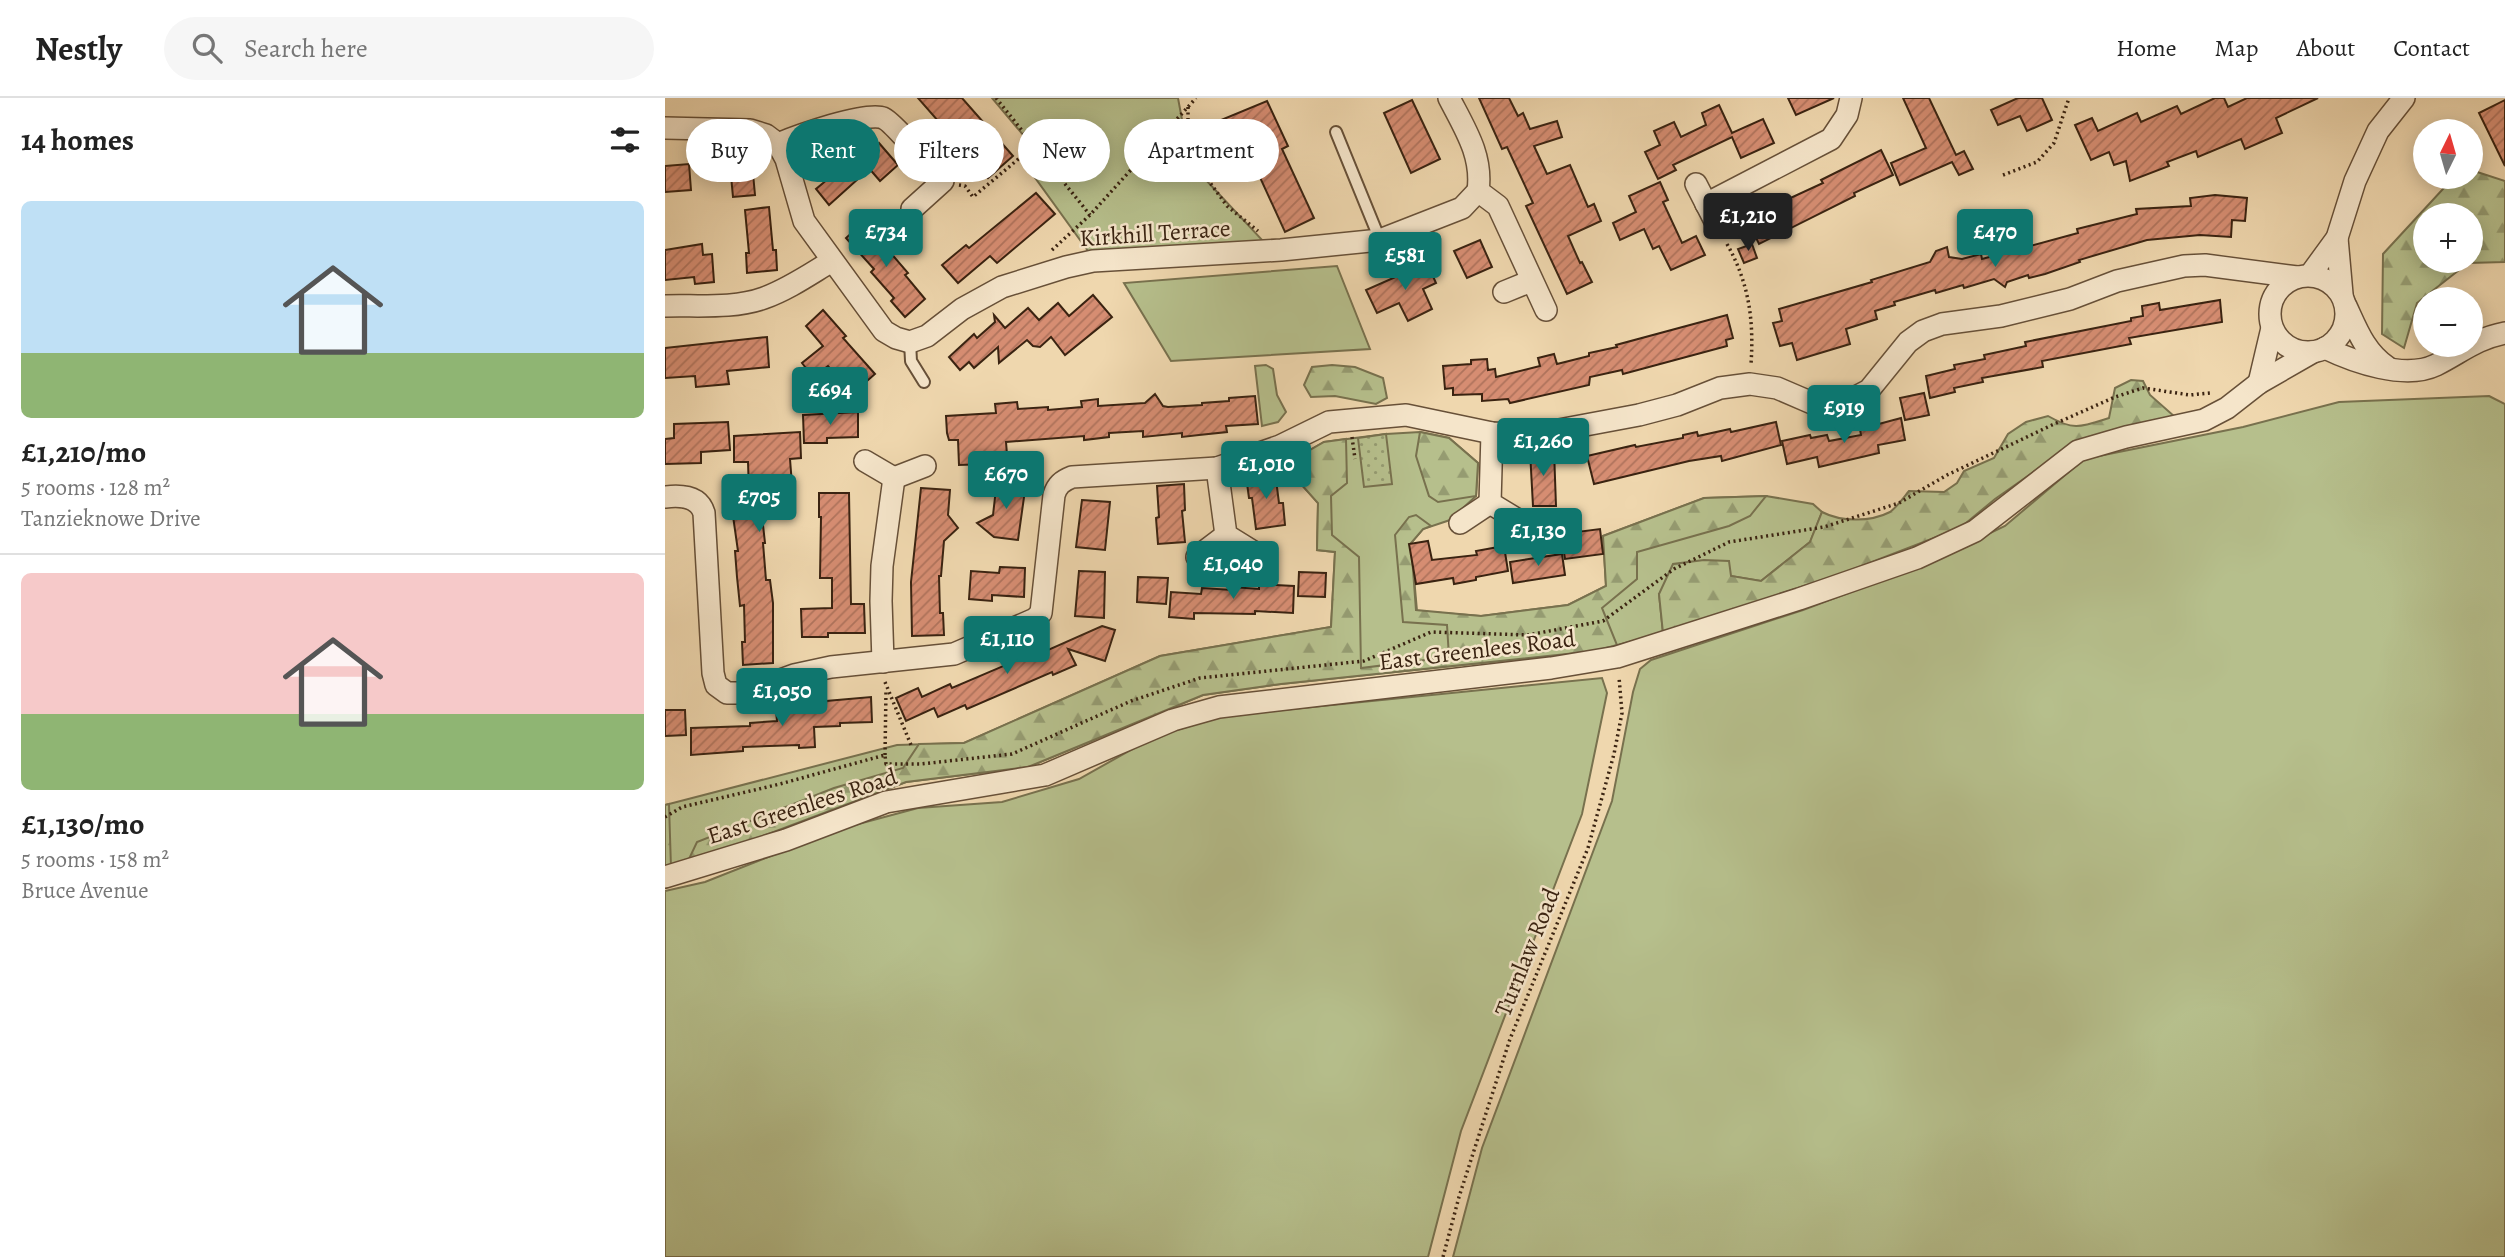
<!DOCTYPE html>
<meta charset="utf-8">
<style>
:root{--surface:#fff;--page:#f6f6f6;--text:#222;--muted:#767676;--line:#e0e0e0;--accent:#0f766e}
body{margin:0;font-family:Alegreya,serif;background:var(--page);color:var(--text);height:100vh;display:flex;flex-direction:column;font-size:26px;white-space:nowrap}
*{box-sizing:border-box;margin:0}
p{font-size:23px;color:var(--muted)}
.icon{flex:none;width:38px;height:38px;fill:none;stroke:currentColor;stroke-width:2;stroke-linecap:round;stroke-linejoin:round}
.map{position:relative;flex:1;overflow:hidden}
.sheet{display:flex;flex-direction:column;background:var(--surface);width:665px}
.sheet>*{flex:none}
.top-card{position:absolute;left:21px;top:21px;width:665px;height:63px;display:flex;gap:14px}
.needle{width:46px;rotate:5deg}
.controls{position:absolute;left:1748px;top:21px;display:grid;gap:14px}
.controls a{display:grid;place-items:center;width:70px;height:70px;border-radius:50%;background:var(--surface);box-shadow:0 4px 18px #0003;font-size:35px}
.price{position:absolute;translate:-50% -60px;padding:0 16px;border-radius:7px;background:var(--accent);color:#fff;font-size:23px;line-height:46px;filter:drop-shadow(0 2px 4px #0008)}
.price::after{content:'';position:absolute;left:50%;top:42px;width:21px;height:16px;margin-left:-10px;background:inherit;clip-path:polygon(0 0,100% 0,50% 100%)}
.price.active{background:#222;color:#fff}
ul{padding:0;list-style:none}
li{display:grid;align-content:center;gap:14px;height:371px;padding:0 21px}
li+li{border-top:2px solid var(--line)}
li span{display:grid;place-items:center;height:217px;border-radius:10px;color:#555}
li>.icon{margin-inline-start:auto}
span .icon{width:126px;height:126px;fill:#fffc;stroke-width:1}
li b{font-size:30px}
h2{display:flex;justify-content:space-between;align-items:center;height:84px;padding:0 21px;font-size:30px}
.tag{padding:0 24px;border-radius:32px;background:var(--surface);box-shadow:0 4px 18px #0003;font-size:24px;line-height:63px}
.tag.active{background:var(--accent);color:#fff}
header{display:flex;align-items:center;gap:42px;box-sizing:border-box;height:98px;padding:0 35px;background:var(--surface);border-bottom:2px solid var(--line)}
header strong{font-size:33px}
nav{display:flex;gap:38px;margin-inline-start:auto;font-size:24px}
.search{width:490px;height:63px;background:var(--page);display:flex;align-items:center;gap:18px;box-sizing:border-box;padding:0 24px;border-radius:38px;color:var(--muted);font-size:26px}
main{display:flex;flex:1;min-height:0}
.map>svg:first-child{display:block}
</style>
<header>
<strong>Nestly</strong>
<div class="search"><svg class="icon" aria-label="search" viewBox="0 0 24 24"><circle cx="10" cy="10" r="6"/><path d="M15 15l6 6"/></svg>Search here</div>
<nav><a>Home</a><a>Map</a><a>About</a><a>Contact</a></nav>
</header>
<main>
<section class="sheet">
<h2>14 homes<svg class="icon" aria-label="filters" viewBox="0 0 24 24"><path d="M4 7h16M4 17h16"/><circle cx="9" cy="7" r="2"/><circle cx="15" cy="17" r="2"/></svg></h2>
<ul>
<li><span style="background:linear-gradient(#bfe0f5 70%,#8fb573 0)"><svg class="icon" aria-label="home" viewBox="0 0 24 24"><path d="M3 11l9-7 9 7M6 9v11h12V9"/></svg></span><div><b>£1,210/mo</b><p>5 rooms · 128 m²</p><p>Tanzieknowe Drive</p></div></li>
<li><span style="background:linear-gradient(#f6c9c9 65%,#8fb573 0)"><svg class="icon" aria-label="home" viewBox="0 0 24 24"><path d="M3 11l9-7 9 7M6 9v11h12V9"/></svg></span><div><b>£1,130/mo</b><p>5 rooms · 158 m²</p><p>Bruce Avenue</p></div></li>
</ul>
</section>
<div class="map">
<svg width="1840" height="1159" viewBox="0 0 1840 1159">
<defs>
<pattern id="forest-firs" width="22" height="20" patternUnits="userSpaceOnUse" patternTransform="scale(1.75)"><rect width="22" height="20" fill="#b6bf8c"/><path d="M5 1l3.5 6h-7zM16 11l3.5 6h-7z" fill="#959b71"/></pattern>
<pattern id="park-dots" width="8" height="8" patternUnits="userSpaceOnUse" patternTransform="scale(1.75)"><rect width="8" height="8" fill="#b6bf8c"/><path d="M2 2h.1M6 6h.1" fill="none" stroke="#959b71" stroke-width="1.8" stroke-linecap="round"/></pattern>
<pattern id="building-hatch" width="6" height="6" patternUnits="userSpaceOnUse" patternTransform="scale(1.75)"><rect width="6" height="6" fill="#d68d72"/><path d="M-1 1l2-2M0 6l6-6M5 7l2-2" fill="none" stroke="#af735c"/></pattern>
</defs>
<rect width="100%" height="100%" fill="#efd7ae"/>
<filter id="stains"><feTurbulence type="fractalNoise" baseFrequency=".00286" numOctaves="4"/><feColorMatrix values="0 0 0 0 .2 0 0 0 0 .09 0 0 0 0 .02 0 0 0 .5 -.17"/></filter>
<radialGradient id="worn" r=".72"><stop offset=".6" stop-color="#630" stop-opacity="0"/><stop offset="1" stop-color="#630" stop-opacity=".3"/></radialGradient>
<g fill="#b6bf8c" stroke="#78714e" stroke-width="2">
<polygon points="327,0 513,0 525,65 599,144 423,153 358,63 370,51"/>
<polygon points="672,168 705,251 506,263 459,185"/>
<polygon points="601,267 608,271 612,297 621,314 613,324 597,328 590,268"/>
<polygon points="1824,298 1840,306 1840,1159 788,1159 817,1050 947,703 968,594 975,571 986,562 1138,512 1263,465 1340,428 1419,361 1578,329 1674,304"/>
<polygon points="755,334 784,340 813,365 811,398 785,422 758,431 746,445 752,513 816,518 903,507 941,488 938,438 1039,400 1101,398 1148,406 1157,414 1145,444 1096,483 1066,478 994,496 998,535 930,553 616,586 538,597 363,669 241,684 90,741 0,770 0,707 232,647 299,645 495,558 666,529 670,454 652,452 653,405 619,367 659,344 721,336"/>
<polygon points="937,580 942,595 917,716 796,1033 763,1159 0,1159 0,793 40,784 171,732 253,710 337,704 414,681 489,639 557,618"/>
</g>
<g fill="url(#forest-firs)" stroke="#78714e" stroke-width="2" fill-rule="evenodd">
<path d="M1806 72 1840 83V164L1803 165 1752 205 1739 250 1717 236 1718 156 1789 79H1806ZM1806 117V163H1760V117Z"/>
<polygon points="667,267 690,269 718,280 722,300 711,306 670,298 646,299 639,287 647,269"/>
<path d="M1466 282 1478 283 1485 297 1510 319 1407 347 1330 401 1295 430 1181 474 998 535 994 496 1008 466 1039 462 1064 463 1066 478 1096 483 1145 444 1157 414C1176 424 1206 424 1225 414 1232 409 1239 399 1244 393L1279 394 1292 385 1299 373 1329 360 1343 336 1361 324 1383 318C1409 333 1416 329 1444 320L1450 290Z"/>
<polygon points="755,334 784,340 813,365 811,398 773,404 764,398 751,358"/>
<polygon points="681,341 682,385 666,398 667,437 694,459 696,570 784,559 782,527 738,524 730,437 744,419 751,417 766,428 758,431 746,445 751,512 816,518 903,507 941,488 938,438 1039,400 1101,398 1085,418 1064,428 972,454 972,481 937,510 952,547 930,553 616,586 538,597 363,669 241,684 90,741 23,763 32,744 169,690 238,670 254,646 299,645 495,558 666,529 670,454 652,452 653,405 619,367 659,344"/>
<polygon points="4,706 6,770 0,772 0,707"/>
</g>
<polygon fill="url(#park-dots)" stroke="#78714e" stroke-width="2" points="721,336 727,386 699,389 693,340"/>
<g fill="url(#building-hatch)" stroke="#3a2311" stroke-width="2">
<polygon points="253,0 297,0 348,58 323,80"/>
<polygon points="814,0 844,0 853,18 858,15 865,31 892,23 897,39 869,48 882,76 905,67 923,109 929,106 936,123 903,138 915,165 917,164 927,184 902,196 861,108 868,105 842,49 837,51"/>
<polygon points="1123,0 1169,0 1131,17"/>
<polygon points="1238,0 1264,0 1291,57 1299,53 1308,71 1294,77 1287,64 1235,87 1226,65 1261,50"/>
<polygon points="1353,0 1377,0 1387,22 1362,33 1355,18 1333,27 1326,12"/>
<polygon points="1550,0 1559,0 1563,9 1582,0 1653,0 1611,20 1617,35 1580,51 1576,41 1533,59 1531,53 1502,64 1504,68 1465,83 1461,63 1449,67 1444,54 1426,62 1410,27 1427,20 1433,33 1472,15 1476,24 1512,8 1516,16"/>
<polygon points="747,2 775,61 746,75 719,15"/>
<polygon points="1840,2 1840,68 1814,15"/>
<polygon points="602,3 623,48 617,51 649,120 620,134 588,64 582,67 572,46 556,53 544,27"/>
<polygon points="1054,7 1067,35 1098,21 1109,45 1076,60 1067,39 1008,67 1011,72 993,81 980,54 995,47 989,33 1009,24 1016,39 1041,27 1037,15"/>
<polygon points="214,45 233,67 215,83 196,61"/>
<polygon points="1216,52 1228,77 1189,95 1190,98 1094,146 1083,123 1122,105 1121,102 1158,85 1156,82"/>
<polygon points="175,61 193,81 164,107 151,91 163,81 158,76"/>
<polygon points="87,65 90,97 68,99 65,67"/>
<polygon points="24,66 26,92 0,94 0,68"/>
<polygon points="995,84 1003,102 998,104 1017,145 1031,138 1040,157 1006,172 994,148 988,151 979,131 955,142 948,125 971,114 964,98"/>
<polygon points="371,95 390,116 332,165 325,158 293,185 277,167 301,147 304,150"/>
<polygon points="1550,97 1582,100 1580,123 1567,122 1566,139 1535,137 1482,142 1414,162 1415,164 1380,176 1364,180 1363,177 1342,184 1340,189 1329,181 1299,190 1298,187 1271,195 1270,192 1229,204 1230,207 1210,213 1212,221 1181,231 1185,246 1132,262 1127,245 1115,248 1108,225 1117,223 1114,211 1207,184 1206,182 1265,164 1271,153 1282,149 1284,159 1297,161 1316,156 1317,161 1413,135 1412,131 1472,116 1471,111 1526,108 1525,100"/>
<polygon points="104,109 108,152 111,152 112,172 82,175 81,155 84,155 80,112"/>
<polygon points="199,124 243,175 240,177 260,201 240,219 226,203 229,200 206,174 209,171 181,140"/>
<polygon points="815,142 827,169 802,180 789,153"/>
<polygon points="37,146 38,157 47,156 49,184 30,186 29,179 0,182 0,152"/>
<polygon points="1087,146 1092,160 1079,165 1073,151"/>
<polygon points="762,165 771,185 758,191 767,211 743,223 734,205 712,215 701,192"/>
<polygon points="428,197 447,219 400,257 386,239 375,249 368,248 362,242 334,265 333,249 309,270 304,264 295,272 284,259 309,236 312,240 330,224 329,217 340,230 363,210 374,222 393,205 404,218"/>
<polygon points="1555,202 1557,224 1464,240 1466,246 1377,263 1378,269 1317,280 1318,284 1289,290 1290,294 1265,300 1261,278 1290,271 1289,267 1320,261 1319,257 1361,248 1360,244 1466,223 1466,220 1478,218 1477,208 1494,205 1495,212"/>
<polygon points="158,212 181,238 178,240 210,276 187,296 163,268 148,279 137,265 158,248 141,228"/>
<polygon points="1062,217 1068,240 1061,242 1062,248 958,276 957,272 925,279 924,287 845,305 843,301 817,303 817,296 788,297 788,290 780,291 778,268 806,266 806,262 822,261 823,272 830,271 831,279 875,268 873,260 889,256 892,266 924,258 924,255 952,249 951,247"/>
<polygon points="102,239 104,269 62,273 64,286 31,289 30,278 0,280 0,250"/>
<polygon points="1259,295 1264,317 1240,322 1235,300"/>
<polygon points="490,296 498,308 503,309 537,307 537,305 564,303 564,300 590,298 593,326 561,328 562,334 534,337 517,339 517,335 478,339 478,333 444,335 444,339 419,342 419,338 341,344 343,369 324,371 323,366 294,367 293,342 284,342 282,335 281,318 331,315 330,306 352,304 353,311 383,309 383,312 417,309 416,303 433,301 433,308 480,305"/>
<polygon points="193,314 193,339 162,340 162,345 139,345 138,317"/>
<polygon points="1236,320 1240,342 1213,347 1214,355 1154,369 1152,359 1122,366 1117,343 1145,337 1146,340 1162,337 1164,343 1196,337 1195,331"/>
<polygon points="63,324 65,352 36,354 36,365 0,366 0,341 9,340 9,326"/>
<polygon points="1111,324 1116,347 1057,363 1056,358 1024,363 929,386 922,358 970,347 971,349 1018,340 1018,337 1032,334 1033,338 1065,331 1066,334"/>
<polygon points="135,334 136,360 125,361 127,387 99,388 100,418 97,418 100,445 98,445 101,482 105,482 108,505 108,565 78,567 77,544 80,544 79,507 75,508 72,479 70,453 73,453 68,418 67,394 84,394 83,364 69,364 69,338"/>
<polygon points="889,352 891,408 868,408 865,353"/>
<polygon points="610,374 614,405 618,405 620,427 591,431 587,400 584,400 581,378"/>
<polygon points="332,382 361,385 353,442 329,439 312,425 328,417"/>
<polygon points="519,386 520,412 517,413 520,444 493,446 491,420 494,419 492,388"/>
<polygon points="256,390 285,392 283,417 293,430 279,443 276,478 274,478 275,515 278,515 279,537 247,538 246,484"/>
<polygon points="154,395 184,395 186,506 199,506 200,535 163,535 163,539 137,539 136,511 167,510 167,480 155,480 156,419 154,419"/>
<polygon points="417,402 445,404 440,452 411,449"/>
<polygon points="935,431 938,456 900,461 896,436"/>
<polygon points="763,443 767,462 812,457 811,453 839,448 843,473 811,479 811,482 789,486 788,480 751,486 744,446"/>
<polygon points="897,456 900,477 848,485 845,464"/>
<polygon points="335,469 360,470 359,499 327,497 327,503 304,501 306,473 334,475"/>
<polygon points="414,473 440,474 439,520 410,518"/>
<polygon points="634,474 661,475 660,499 633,498"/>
<polygon points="473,479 503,480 501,506 472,504"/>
<polygon points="594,486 629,488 628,515 590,513 590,516 529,515 529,521 504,519 506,494 536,496 537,490 567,492 567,489 594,491"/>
<polygon points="437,528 450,532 440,563 403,551 411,567 388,577 387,574 302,611 300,607 273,619 269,610 241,623 231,600 253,590 257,599 285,586 287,590 371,554 372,557"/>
<polygon points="206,599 207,624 175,625 175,628 149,629 150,649 134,650 134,647 78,649 78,653 26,657 26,630 85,628 85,625 112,623 111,613 150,612 150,604"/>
<polygon points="0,612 20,612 21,637 0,638"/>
</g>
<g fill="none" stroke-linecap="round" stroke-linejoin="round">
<defs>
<g id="service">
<polyline points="671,34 715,142"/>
<polyline points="245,244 246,263 259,284"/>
<polyline points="858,425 905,422"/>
</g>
<g id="minor">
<path d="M784 0C800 31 818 58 813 93L833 108 881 212"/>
<polyline points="0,30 85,32 101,37 113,46 121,61 139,123 219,233 231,240 245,244 262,238 297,211 337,189 401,169 428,163 616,152 715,142 797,110 813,93"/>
<path d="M113 46C132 38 202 13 218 20 227 23 269 73 278 83L247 111"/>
<polyline points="1031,86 1053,129"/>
<polyline points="1041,106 1166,41 1182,17 1186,0"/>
<polyline points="1672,140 1677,196"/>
<polyline points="1645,177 1672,140 1690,83 1713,33 1739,0"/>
<circle cx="1643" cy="216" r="38"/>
<polyline points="839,194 866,183"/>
<path d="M0 208C32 207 69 211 99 200 124 191 145 176 167 163"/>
<path d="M1681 208C1692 232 1700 254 1722 269"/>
<path d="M1660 250C1689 264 1740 282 1771 267 1797 254 1810 241 1840 235"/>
<polyline points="1594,285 1607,230"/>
<polyline points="827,335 825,405 858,425"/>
<polyline points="200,363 229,380"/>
<polyline points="552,370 561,437 590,455"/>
<polyline points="229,380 260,368"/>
<path d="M0 399C16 397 34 398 39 415L48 575 51 587 62 595H80L129 577 166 569 289 556 370 521 376 515 389 397C392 387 397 383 407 379L552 370 615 348 664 324 741 317 827 335 867 337 974 317 1012 307 1055 290 1085 286 1112 290 1147 305 1167 307 1185 302 1204 292 1243 244 1258 233 1277 226 1336 218 1405 201 1452 183 1519 168 1540 167 1632 179"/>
<polyline points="795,425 825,405"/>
<polyline points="532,459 561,437"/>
<polyline points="218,564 216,503 217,468 229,380"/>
<polyline points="0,779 121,742 221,704 380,677 508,622 554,609 886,570 952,559 1134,501 1252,460 1310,433 1413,353 1461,339 1539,322 1562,310 1594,285 1648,254"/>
</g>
</defs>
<use href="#service" stroke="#675038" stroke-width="14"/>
<use href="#minor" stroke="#675038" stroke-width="24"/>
<g stroke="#3a2311" stroke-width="3.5" stroke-dasharray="2 3.5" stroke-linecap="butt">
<polyline points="331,0 425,117"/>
<polyline points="523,9 523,33 530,64 562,108 593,133"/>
<polyline points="1338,77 1372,64 1389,45 1404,0"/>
<polyline points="294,87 300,88 308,99 369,48"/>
<path d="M1062 146C1084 185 1089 222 1086 266"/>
<polyline points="387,152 425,117 531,0"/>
<polyline points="687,339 690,361"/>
<polyline points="220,584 246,647"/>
<polyline points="220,657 221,592"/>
<polyline points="0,719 17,709 115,686 220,657 221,666 256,666 347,656 466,603 535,580 699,563 766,534 863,537 938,523 1009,471 1064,444 1159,429 1234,405 1282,377 1387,327 1450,299 1478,290 1525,297 1545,295"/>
<polyline points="778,1159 794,1099 845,941 923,750 949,656 957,615 954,579"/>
</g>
<use href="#service" stroke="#f5e5ca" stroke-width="10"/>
<use href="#minor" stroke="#f5e5ca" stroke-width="21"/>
</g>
<g text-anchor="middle" stroke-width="5" stroke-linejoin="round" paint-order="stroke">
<g font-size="24" fill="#3a2311" stroke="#f5e5ca">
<text transform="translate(490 135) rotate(-4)" y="8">Kirkhill Terrace</text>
<text transform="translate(812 552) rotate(-7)" y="8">East Greenlees Road</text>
<text transform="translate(137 708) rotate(-18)" y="8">East Greenlees Road</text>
<text transform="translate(862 854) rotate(-68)" y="8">Turnlaw Road</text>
</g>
</g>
<rect width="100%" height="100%" filter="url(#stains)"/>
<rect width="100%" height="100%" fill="url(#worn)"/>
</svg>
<div class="controls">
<a><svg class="needle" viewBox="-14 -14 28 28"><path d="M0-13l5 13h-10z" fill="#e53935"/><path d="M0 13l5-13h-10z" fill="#767676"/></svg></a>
<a>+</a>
<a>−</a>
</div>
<b class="price active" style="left:1083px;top:155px">£1,210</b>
<b class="price" style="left:221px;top:171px">£734</b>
<b class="price" style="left:1330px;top:171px">£470</b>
<b class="price" style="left:740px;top:194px">£581</b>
<b class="price" style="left:165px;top:329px">£694</b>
<b class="price" style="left:1179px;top:347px">£919</b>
<b class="price" style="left:878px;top:380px">£1,260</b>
<b class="price" style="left:601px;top:403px">£1,010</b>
<b class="price" style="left:341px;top:413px">£670</b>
<b class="price" style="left:94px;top:436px">£705</b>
<b class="price" style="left:873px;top:470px">£1,130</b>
<b class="price" style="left:568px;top:503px">£1,040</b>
<b class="price" style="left:342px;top:578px">£1,110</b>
<b class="price" style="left:117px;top:630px">£1,050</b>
<div class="top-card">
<a class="tag">Buy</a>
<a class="tag active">Rent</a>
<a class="tag">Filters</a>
<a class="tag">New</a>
<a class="tag">Apartment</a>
</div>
</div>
</main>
